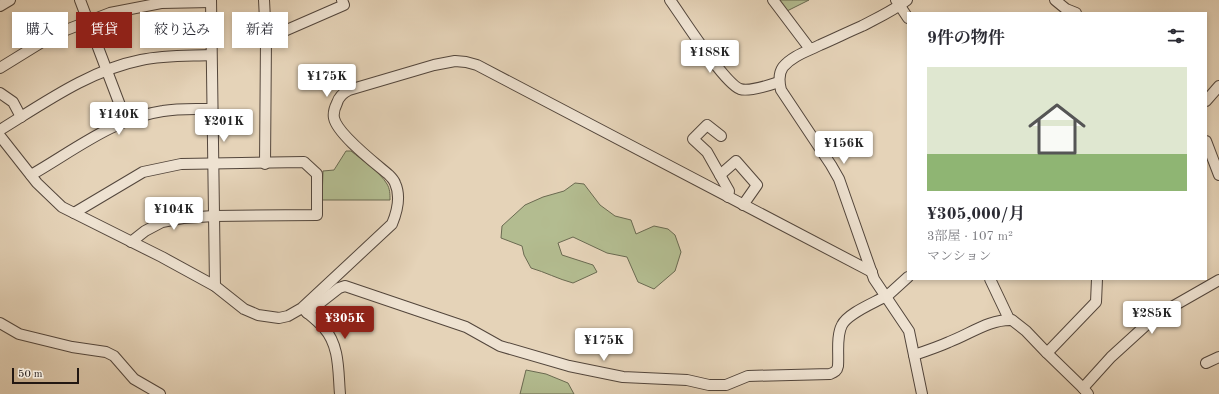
<!DOCTYPE html>
<html lang="ja">
<meta charset="utf-8">
<style>
:root{--surface:#fff;--page:#f7f7f7;--text:#2b2b33;--muted:#7c7c81;--line:#e1e1e2;--accent:#8f2418}
body{margin:0;font-family:"Old Standard TT","Noto Serif JP",serif;background:var(--page);color:var(--text);height:100vh;display:flex;flex-direction:column;font-size:15px;white-space:nowrap}
*{box-sizing:border-box;margin:0}
p{font-size:13px;color:var(--muted)}
.icon{flex:none;width:22px;height:22px;fill:none;stroke:currentColor;stroke-width:2;stroke-linecap:round;stroke-linejoin:round}
.map{position:relative;flex:1;overflow:hidden}
.side{position:absolute;left:907px;top:12px;width:300px;height:268px;display:flex;flex-direction:column;background:var(--surface);border-radius:0px;box-shadow:0 2px 6px #0003}
.side>*{flex:none}
.guide{position:absolute;left:12px;top:12px;width:380px;height:36px;display:flex;gap:8px}
.scale{position:absolute;left:12px;bottom:10px;width:67px;box-sizing:border-box;padding-left:4px;border:2px solid #221712;border-top:0;font-size:11px;line-height:14px;white-space:nowrap;color:#221712;-webkit-text-stroke:3px #eee2d1;paint-order:stroke}
.price{position:absolute;translate:-50% -34px;padding:0 9px;border-radius:4px;background:#fff;color:#222;font-size:13px;line-height:26px;filter:drop-shadow(0 1px 2px #0008)}
.price::after{content:'';position:absolute;left:50%;top:24px;width:12px;height:9px;margin-left:-6px;background:inherit;clip-path:polygon(0 0,100% 0,50% 100%)}
.price.current{background:var(--accent);color:#fff}
ul{padding:0;list-style:none}
li{display:grid;align-content:center;gap:8px;height:212px;padding:0 20px}
li+li{border-top:1px solid var(--line)}
li span{display:grid;place-items:center;height:124px;border-radius:0px;color:#555}
li>.icon{margin-inline-start:auto}
span .icon{width:72px;height:72px;fill:#fffc;stroke-width:1}
li b{font-size:17px}
h2{display:flex;justify-content:space-between;align-items:center;height:48px;padding:0 20px;font-size:17px}
.chip{padding:0 14px;border-radius:0px;background:var(--surface);box-shadow:0 2px 6px #0003;font-size:14px;line-height:36px}
.chip.current{background:var(--accent);color:#fff}
.map>svg:first-child{display:block}
</style>
<div class="map">
<svg width="1219" height="394" viewBox="0 0 1219 394">
<rect width="100%" height="100%" fill="#e5d3b8"/>
<filter id="stains"><feTurbulence type="fractalNoise" baseFrequency=".005" numOctaves="4"/><feColorMatrix values="0 0 0 0 .2 0 0 0 0 .09 0 0 0 0 .02 0 0 0 .5 -.17"/></filter>
<radialGradient id="worn" r=".72"><stop offset=".6" stop-color="#630" stop-opacity="0"/><stop offset="1" stop-color="#630" stop-opacity=".3"/></radialGradient>
<g fill="#b3bc90" stroke="#6a6a51">
<polygon points="778,0 809,0 787,11"/>
<path d="M346 151H351C362 160 380 172 387 184 390 189 390 194 390 200H322L323 171 334 170Z"/>
<path d="M575 183 584 184 600 205 615 216 631 220 636 234 654 226 668 229 675 235 681 252 675 271 654 289 638 282 627 257 607 253 573 237 558 243 562 255 593 265 597 272 573 283C558 279 545 272 531 268L524 255 522 246 501 238 502 226 525 205 543 197 564 191Z"/>
<polygon points="526,370 546,374 568,383 574,394 520,394"/>
</g>
<g fill="none" stroke-linecap="round" stroke-linejoin="round">
<defs>
<g id="minor">
<polyline points="80,0 126,121"/>
<polyline points="211,0 215,286"/>
<polyline points="264,0 266,39 265,164"/>
<path d="M670 0C683 18 723 82 740 89 749 92 770 85 779 82"/>
<polyline points="773,0 810,49"/>
<polyline points="896,0 908,18"/>
<path d="M907 0C893 11 877 18 862 26 848 32 834 39 820 45 808 51 792 56 783 67 778 74 779 82 781 90L831 165 839 179 874 279 909 331 922 394"/>
<polyline points="1055,0 1066,9 1076,13"/>
<polyline points="0,6 10,0"/>
<polyline points="266,39 344,5 342,0"/>
<polyline points="0,68 47,39 66,30 110,13 161,3 211,2"/>
<polyline points="0,93 13,102 21,117"/>
<polyline points="1206,101 1219,86"/>
<path d="M0 130C44 103 90 70 141 60 164 55 188 56 211 55"/>
<path d="M0 136 37 183 62 207 162 257 215 286 244 309 258 315 279 318 288 316 302 308 392 224C397 212 401 196 395 183 394 180 391 177 389 175 375 163 337 134 334 118 333 113 335 107 337 103 339 96 343 93 349 90L434 65 455 61 466 62 477 65 872 272"/>
<polyline points="721,136 707,125 693,139 707,152 729,191 728,197"/>
<polyline points="1206,141 1219,175"/>
<path d="M31 175C73 151 114 118 163 111 179 108 196 109 212 109"/>
<polyline points="720,175 736,161 757,185 743,205"/>
<polyline points="74,213 143,172 181,164 304,162 317,174 317,215 214,216 183,218 162,222 145,231 131,242"/>
<polyline points="990,279 1009,319"/>
<polyline points="886,297 908,277"/>
<path d="M303 309C310 315 318 321 324 328 340 346 338 372 340 394"/>
<path d="M307 313 339 288 345 286 466 327 500 346 569 366 623 377 687 380 709 385H726L748 376 830 374C835 372 837 371 838 366 839 354 836 336 842 325 848 313 874 303 886 296"/>
<polyline points="0,323 19,334 72,347 106,352 114,356 134,379 160,394"/>
<polyline points="1047,353 1096,302 1097,279"/>
<path d="M914 355C926 351 938 347 949 342 970 334 990 319 1012 320L1026 331 1047 353 1083 388 1088 394"/>
<polyline points="1206,363 1219,357"/>
<polyline points="1083,388 1111,357 1156,316 1219,280"/>
</g>
</defs>
<use href="#minor" stroke="#53463c" stroke-width="12"/>
<use href="#minor" stroke="#eee2d1" stroke-width="10"/>
</g>
<rect width="100%" height="100%" filter="url(#stains)"/>
<rect width="100%" height="100%" fill="url(#worn)"/>
</svg>
<div class="scale">50 m</div>
<b class="price" style="left:710px;top:74px">¥188K</b>
<b class="price" style="left:327px;top:98px">¥175K</b>
<b class="price" style="left:119px;top:136px">¥140K</b>
<b class="price" style="left:224px;top:143px">¥201K</b>
<b class="price" style="left:844px;top:165px">¥156K</b>
<b class="price" style="left:174px;top:231px">¥104K</b>
<b class="price" style="left:1152px;top:335px">¥285K</b>
<b class="price current" style="left:345px;top:340px">¥305K</b>
<b class="price" style="left:604px;top:362px">¥175K</b>
<div class="guide">
<a class="chip">購入</a>
<a class="chip current">賃貸</a>
<a class="chip">絞り込み</a>
<a class="chip">新着</a>
</div>
<section class="side">
<h2>9件の物件<svg class="icon" aria-label="filters" viewBox="0 0 24 24"><path d="M4 7h16M4 17h16"/><circle cx="9" cy="7" r="2"/><circle cx="15" cy="17" r="2"/></svg></h2>
<ul>
<li><span style="background:linear-gradient(#dfe7d0 70%,#8fb573 0)"><svg class="icon" aria-label="home" viewBox="0 0 24 24"><path d="M3 11l9-7 9 7M6 9v11h12V9"/></svg></span><div><b>¥305,000/月</b><p>3部屋 · 107 m²</p><p>マンション</p></div></li>
</ul>
</section>
</div>
